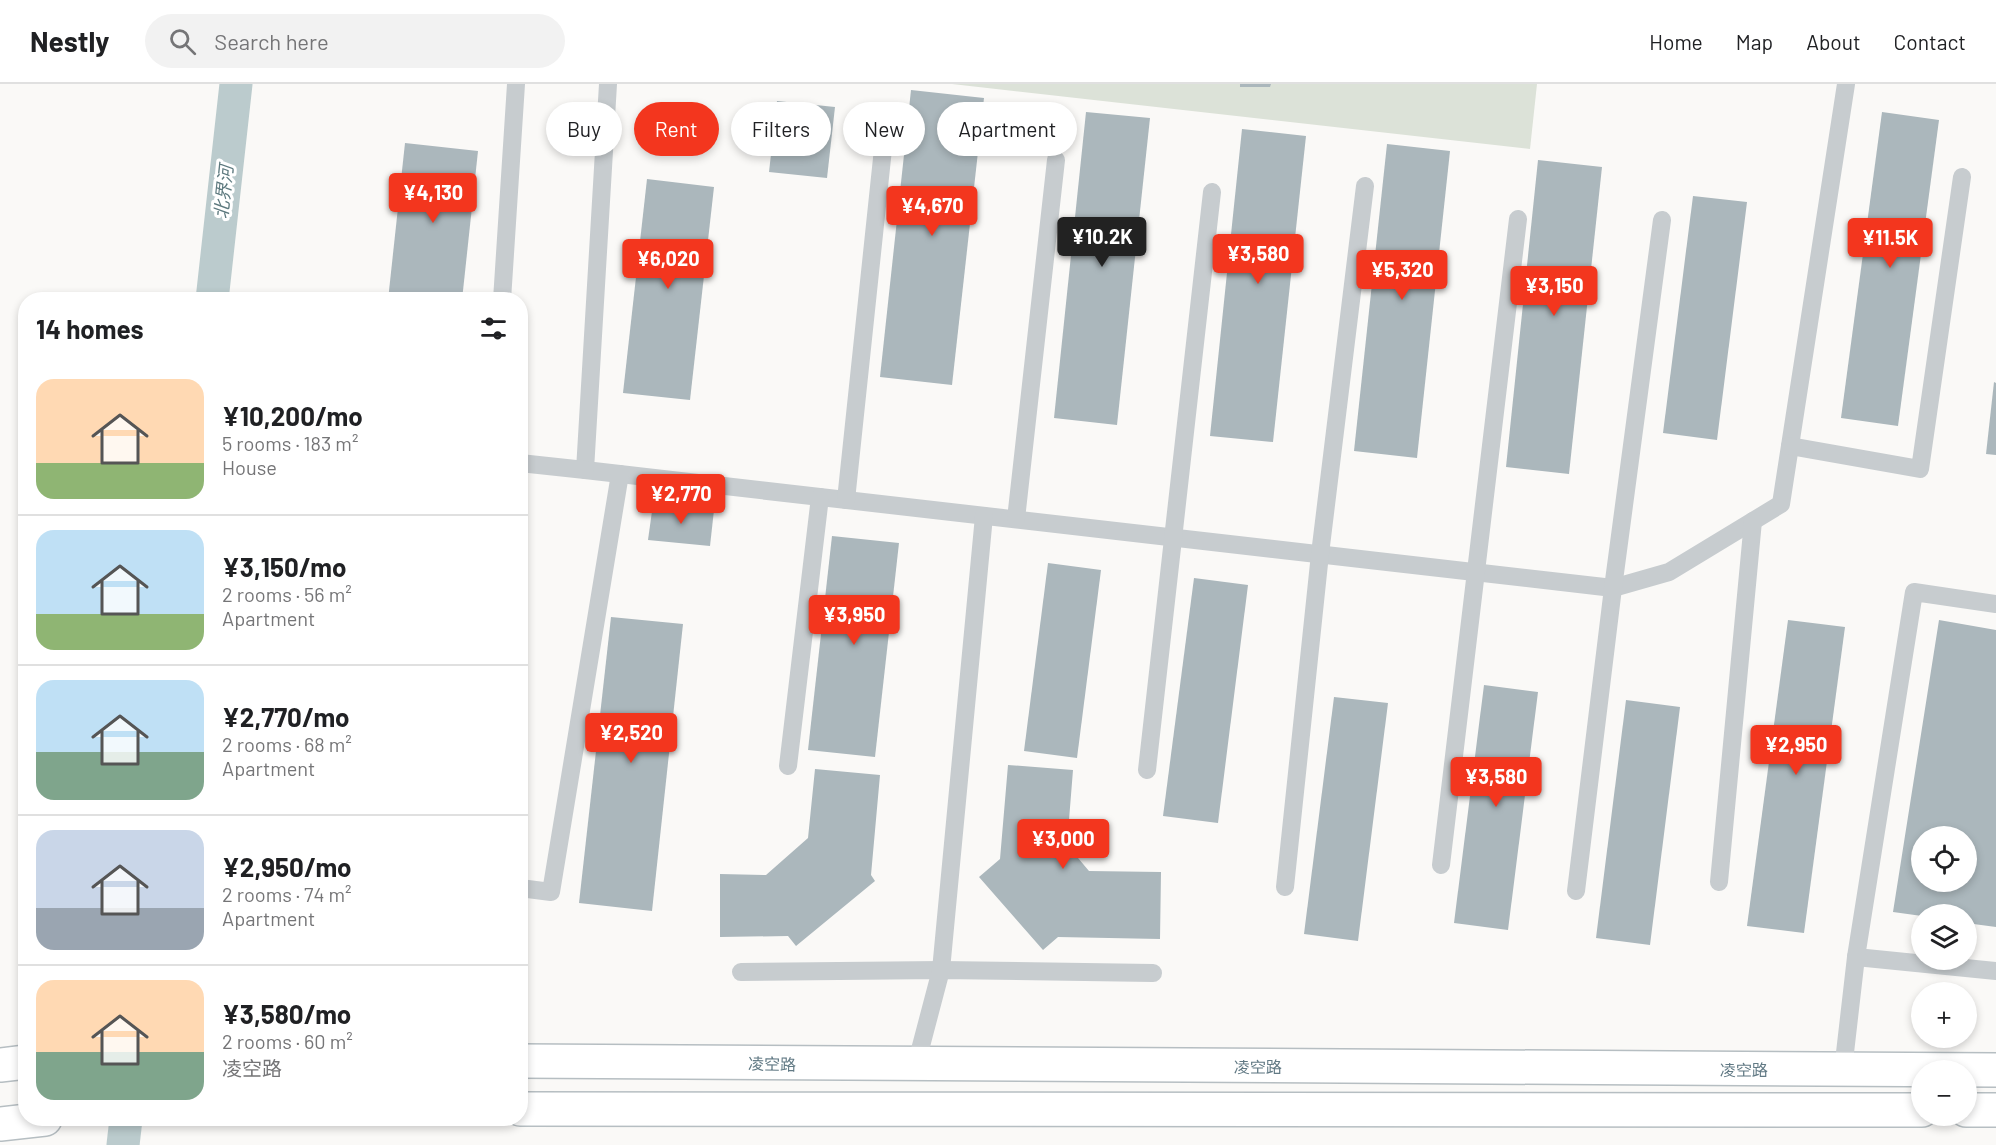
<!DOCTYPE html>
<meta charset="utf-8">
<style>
:root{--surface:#fff;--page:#f2f2f2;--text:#202124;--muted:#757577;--line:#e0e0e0;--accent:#f3361e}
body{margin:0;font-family:Barlow,"Noto Sans SC",sans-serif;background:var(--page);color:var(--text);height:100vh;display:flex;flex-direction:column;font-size:22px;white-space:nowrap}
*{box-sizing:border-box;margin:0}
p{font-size:20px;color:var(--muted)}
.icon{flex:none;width:33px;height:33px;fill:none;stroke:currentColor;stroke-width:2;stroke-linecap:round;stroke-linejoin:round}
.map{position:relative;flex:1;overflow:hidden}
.details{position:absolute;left:18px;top:208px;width:510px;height:834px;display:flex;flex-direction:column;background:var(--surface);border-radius:24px;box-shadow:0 3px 9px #0003}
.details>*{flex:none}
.banner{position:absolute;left:546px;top:18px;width:570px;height:54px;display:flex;gap:12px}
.buttons{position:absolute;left:1911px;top:742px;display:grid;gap:12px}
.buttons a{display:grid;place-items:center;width:66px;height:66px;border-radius:50%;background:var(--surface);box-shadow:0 3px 9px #0003;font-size:30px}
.price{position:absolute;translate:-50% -51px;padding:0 14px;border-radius:6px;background:var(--accent);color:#fff;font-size:20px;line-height:39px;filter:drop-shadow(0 2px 3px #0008)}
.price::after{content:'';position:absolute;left:50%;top:36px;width:18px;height:14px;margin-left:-9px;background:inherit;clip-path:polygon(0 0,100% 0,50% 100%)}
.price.current{background:#222;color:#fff}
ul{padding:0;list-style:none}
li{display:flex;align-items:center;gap:18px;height:150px;padding:0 18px}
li+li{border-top:2px solid var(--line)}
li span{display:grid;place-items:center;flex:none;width:168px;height:120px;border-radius:18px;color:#555}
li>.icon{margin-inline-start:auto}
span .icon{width:72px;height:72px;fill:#fffc;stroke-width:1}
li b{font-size:26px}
h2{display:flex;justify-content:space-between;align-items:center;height:72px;padding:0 18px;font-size:26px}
.pill{padding:0 21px;border-radius:27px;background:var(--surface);box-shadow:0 3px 9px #0003;font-size:21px;line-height:54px}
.pill.current{background:var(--accent);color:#fff}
header{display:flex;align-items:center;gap:36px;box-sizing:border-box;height:84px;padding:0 30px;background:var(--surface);border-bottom:2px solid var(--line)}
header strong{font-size:28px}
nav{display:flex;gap:33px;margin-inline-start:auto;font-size:21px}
.search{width:420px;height:54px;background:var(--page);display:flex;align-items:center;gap:15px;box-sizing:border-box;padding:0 21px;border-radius:33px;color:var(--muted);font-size:22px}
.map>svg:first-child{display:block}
</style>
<header>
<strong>Nestly</strong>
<div class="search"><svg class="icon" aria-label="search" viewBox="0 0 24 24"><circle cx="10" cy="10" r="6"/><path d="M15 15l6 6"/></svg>Search here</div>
<nav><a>Home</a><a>Map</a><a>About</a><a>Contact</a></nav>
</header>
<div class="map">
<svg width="1996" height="1061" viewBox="0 0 1996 1061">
<rect width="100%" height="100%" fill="#faf9f7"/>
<polygon fill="#dce2d8" points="952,0 1537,0 1530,65"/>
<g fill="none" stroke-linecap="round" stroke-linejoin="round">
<g stroke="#bbcbcd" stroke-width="33">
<polyline points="212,216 236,0"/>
<polyline points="123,1061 126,1035"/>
</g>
</g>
<g fill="#abb7bc" fill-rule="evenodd">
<polygon points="1240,0 1271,0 1270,3 1240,3"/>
<polygon points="911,6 984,14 952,301 880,293"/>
<polygon points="777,17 835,23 827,94 769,88"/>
<polygon points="1086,28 1150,34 1117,341 1054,334"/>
<polygon points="1882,28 1939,36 1898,342 1841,334"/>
<polygon points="1242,45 1306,52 1273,358 1210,352"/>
<polygon points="405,59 478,67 462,216 388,216"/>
<polygon points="1387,60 1450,67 1417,374 1354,367"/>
<polygon points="1538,76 1602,83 1569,390 1506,383"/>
<polygon points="647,95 714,103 690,316 623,309"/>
<polygon points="1693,112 1747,118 1717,356 1663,349"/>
<polygon points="1994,298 1996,299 1996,371 1986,370"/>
<polygon points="653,420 714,426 710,462 648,456"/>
<polygon points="832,452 899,459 875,673 808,666"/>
<polygon points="1048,479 1101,486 1077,674 1024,667"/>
<polygon points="1194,494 1248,501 1218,739 1163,732"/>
<polygon points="611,533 683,540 652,827 579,819"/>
<polygon points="1788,536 1845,543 1804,849 1747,842"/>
<path d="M1939 536 1996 546V843L1966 839V831L1922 832 1893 828ZM1922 753H1966V798H1922Z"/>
<polygon points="1484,601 1538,608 1508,846 1454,839"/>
<polygon points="1334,613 1388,619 1358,857 1304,850"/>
<polygon points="1626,616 1680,623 1650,861 1596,854"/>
<polygon points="1008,681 1073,686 1067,761 1089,787 1161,788 1160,855 1058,853 1043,866 979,793 1000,775"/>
<polygon points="815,685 880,691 871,791 875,797 796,862 788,852 720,853 720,790 766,791 808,754"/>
</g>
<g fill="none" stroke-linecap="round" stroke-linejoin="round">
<defs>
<g id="secondary">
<polyline points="520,977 1996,986"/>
<polyline points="0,981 26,978"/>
<polyline points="520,1025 1922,1026"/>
<polyline points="1966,1026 1996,1026"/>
<polyline points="0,1040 45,1035"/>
</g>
</defs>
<use href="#secondary" stroke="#b6bec2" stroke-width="36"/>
<g stroke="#c7cccf" stroke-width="18">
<polyline points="608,0 585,386 1613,504 1669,488 1781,420 1846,0"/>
<polyline points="502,216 516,0"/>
<polyline points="1790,362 1920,385 1962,93"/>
<polyline points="520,379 585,386"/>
<polyline points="846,416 887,27"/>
<polyline points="1016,435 1056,76"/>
<polyline points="788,682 820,413"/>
<polyline points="1147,686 1212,108"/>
<polyline points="1441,781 1518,135"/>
<polyline points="1719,798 1753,437"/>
<polyline points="1285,803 1320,470 1365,102"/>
<polyline points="520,804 551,808 620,390"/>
<polyline points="1576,807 1613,504 1662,136"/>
<polyline points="1856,873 1996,887"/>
<polyline points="741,888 941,886 1153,889"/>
<polyline points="916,981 941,886 984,432"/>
<polyline points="1843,986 1856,873 1914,508 1996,520"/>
</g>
<use href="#secondary" stroke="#fff" stroke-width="33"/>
</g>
<g text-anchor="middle" stroke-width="6" stroke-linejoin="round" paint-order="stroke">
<g font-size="16" fill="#627a85" stroke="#fff">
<text transform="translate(772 980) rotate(1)" y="6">凌空路</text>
<text x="1258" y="989">凌空路</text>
<text x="1744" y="992">凌空路</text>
</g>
<g font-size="18" font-style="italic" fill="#5d797e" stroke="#fff">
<text transform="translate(224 108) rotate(-84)" y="6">北界河</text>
</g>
</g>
</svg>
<div class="buttons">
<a><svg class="icon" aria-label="locate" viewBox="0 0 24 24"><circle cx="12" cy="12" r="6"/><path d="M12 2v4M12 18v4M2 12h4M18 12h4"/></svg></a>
<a><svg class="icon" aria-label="layers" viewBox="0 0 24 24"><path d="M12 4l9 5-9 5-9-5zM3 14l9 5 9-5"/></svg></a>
<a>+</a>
<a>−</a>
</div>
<b class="price" style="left:433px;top:140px">¥4,130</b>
<b class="price" style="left:932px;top:153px">¥4,670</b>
<b class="price current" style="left:1102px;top:184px">¥10.2K</b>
<b class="price" style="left:1890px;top:185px">¥11.5K</b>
<b class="price" style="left:1258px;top:201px">¥3,580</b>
<b class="price" style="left:668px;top:206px">¥6,020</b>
<b class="price" style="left:1402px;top:217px">¥5,320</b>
<b class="price" style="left:1554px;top:233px">¥3,150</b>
<b class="price" style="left:681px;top:441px">¥2,770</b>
<b class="price" style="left:854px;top:562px">¥3,950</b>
<b class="price" style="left:631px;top:680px">¥2,520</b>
<b class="price" style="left:1796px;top:692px">¥2,950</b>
<b class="price" style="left:1496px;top:724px">¥3,580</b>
<b class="price" style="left:1063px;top:786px">¥3,000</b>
<div class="banner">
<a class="pill">Buy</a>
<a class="pill current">Rent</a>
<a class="pill">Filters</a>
<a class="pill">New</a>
<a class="pill">Apartment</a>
</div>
<section class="details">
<h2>14 homes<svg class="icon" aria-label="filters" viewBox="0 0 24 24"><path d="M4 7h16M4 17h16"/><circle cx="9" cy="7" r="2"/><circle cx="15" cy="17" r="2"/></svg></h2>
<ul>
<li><span style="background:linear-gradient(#ffd9b3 70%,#8fb573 0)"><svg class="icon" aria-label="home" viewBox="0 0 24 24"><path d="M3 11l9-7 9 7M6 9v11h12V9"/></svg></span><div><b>¥10,200/mo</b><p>5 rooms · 183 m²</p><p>House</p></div></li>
<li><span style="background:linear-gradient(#bfe0f5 70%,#8fb573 0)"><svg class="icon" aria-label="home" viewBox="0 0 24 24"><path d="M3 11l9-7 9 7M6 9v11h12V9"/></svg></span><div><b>¥3,150/mo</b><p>2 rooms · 56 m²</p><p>Apartment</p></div></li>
<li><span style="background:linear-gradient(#bfe0f5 60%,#7fa58c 0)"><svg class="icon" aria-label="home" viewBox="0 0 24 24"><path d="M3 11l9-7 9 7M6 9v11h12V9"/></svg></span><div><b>¥2,770/mo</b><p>2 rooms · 68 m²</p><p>Apartment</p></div></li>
<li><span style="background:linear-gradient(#c9d6e8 65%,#9aa5b1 0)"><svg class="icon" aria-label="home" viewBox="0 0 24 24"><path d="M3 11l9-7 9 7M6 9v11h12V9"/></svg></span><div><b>¥2,950/mo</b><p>2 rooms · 74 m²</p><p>Apartment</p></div></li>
<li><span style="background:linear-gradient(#ffd9b3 60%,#7fa58c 0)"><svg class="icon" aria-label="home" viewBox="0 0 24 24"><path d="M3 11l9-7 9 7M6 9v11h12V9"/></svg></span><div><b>¥3,580/mo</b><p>2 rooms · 60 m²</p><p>凌空路</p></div></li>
</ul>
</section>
</div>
